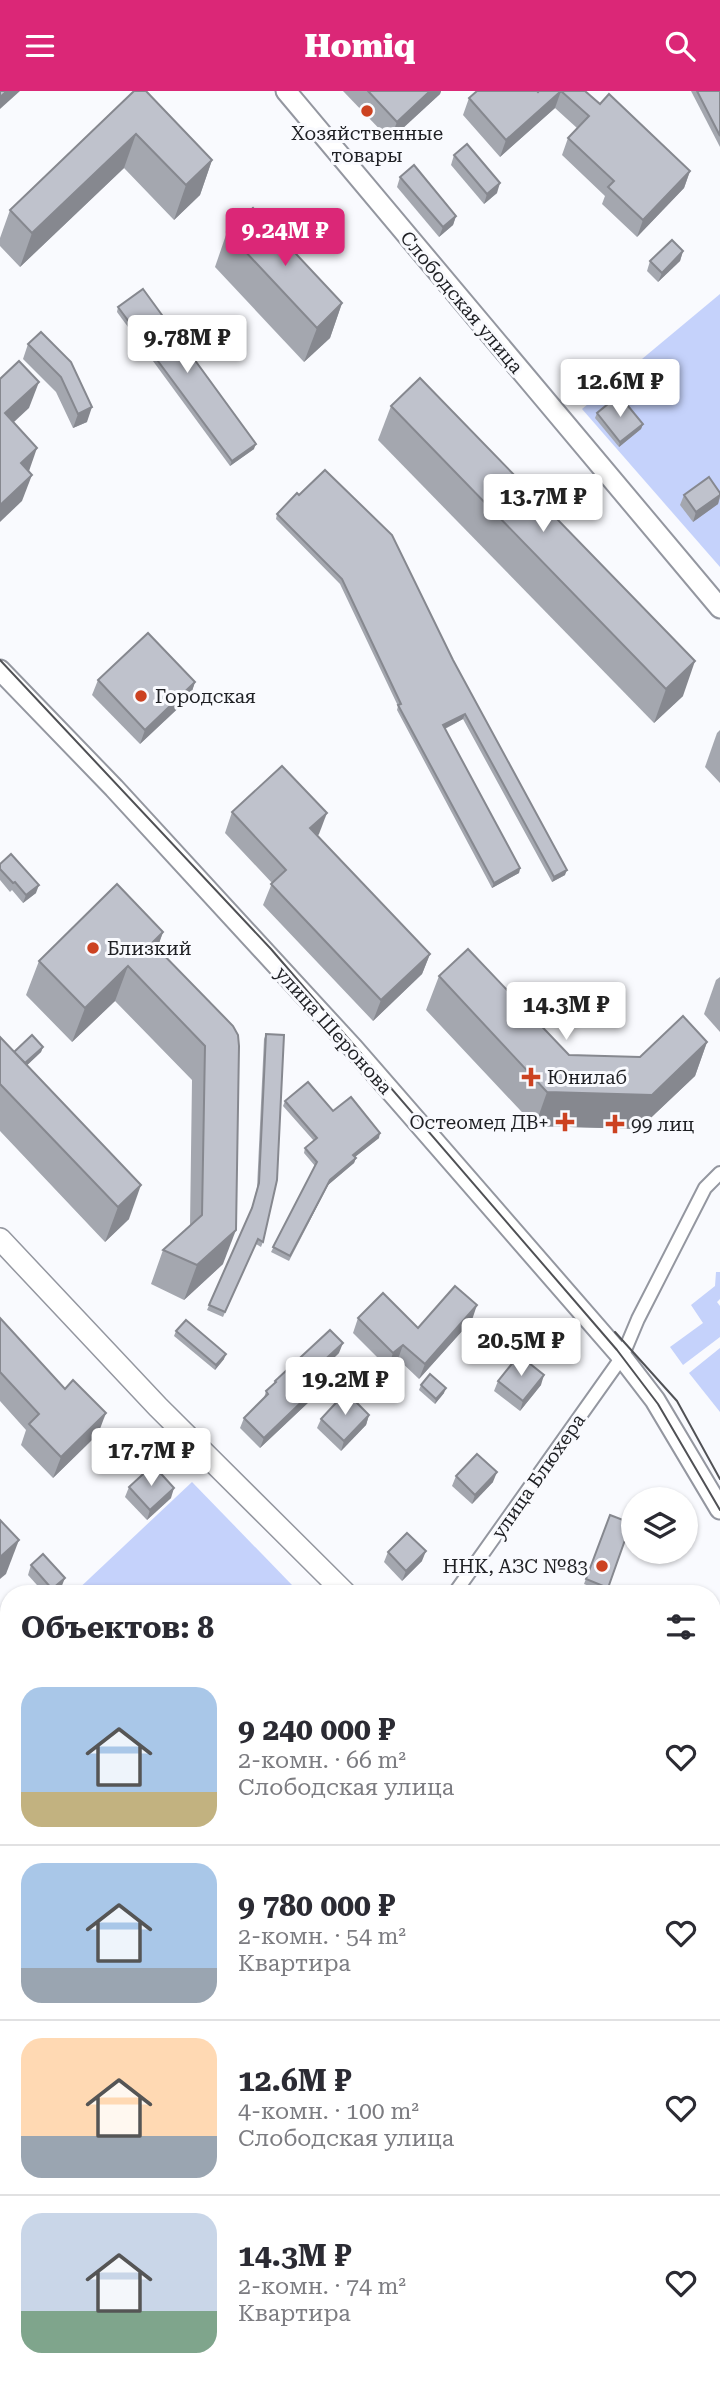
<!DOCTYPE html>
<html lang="ru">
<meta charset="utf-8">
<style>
:root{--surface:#fff;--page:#f7f7f7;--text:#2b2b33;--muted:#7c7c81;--line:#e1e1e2;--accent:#db2777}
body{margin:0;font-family:"Roboto Serif",serif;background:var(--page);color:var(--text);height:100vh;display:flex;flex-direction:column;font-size:26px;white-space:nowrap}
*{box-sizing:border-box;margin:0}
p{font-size:23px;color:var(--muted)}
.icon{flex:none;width:38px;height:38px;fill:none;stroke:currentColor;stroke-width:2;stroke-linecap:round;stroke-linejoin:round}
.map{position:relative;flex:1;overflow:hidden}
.drawer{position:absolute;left:0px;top:1494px;width:721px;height:800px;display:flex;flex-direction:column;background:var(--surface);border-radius:28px 28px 0 0;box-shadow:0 2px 5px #0004}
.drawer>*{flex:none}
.tools{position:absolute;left:621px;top:1396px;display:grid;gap:14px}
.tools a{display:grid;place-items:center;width:77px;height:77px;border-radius:50%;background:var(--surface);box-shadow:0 2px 5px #0004;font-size:35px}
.price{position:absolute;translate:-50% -60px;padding:0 16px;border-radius:7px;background:#fff;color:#222;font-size:23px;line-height:46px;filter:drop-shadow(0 2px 4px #0008)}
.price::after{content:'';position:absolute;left:50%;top:42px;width:21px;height:16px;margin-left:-10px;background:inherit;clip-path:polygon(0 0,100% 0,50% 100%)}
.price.on{background:var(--accent);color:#fff}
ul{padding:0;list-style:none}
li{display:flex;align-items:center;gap:21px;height:175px;padding:0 21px}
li+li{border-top:2px solid var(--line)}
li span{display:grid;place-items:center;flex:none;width:196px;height:140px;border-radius:21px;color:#555}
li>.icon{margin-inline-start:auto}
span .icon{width:84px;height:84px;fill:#fffc;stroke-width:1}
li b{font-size:30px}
h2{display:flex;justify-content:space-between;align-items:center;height:84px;padding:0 21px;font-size:30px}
header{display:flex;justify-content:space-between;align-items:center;height:91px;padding:0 21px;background:var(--accent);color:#fff;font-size:32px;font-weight:800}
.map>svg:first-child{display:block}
</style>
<header><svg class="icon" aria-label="menu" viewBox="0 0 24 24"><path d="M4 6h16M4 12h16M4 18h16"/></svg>Homiq<svg class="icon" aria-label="search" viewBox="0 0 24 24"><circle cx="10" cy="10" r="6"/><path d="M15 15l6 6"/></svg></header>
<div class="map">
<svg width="720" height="2294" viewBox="0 0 720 2294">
<rect width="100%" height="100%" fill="#f9fafe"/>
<g fill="#c5d2fb">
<polygon points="720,203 720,476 582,318"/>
<polygon points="716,1181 720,1181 720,1208 717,1211 720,1215 720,1246 683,1274 670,1256 703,1232 691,1214 715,1195"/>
<polygon points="720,1257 720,1321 689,1282"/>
<polygon points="192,1391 293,1495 286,1503 73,1503"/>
<polygon points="712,1655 720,1657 720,2294 379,2294 373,2286 712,2286"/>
</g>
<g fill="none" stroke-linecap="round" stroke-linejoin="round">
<defs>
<g id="street">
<polyline points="454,1503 622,1266 638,1228 705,1097 720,1082"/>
<polyline points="0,1786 9,1796"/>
</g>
<g id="secondary">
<polyline points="286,0 720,517"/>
<polyline points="0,579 114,697 354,958 622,1266 655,1309 720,1418"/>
</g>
<g id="primary">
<polyline points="0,1148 158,1316 346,1503"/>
<polyline points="712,1626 720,1628"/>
</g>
</defs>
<use href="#street" stroke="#9497a0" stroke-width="16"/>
<use href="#secondary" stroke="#9497a0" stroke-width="23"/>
<use href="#primary" stroke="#9497a0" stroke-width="24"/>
<use href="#street" stroke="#fff" stroke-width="12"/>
<use href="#secondary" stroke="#fff" stroke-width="19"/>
<use href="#primary" stroke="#fff" stroke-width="21"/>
<g stroke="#505155" stroke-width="2">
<polyline points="0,569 271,858 617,1259 658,1313 720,1419"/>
<polyline points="615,1241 677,1310 720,1388"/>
</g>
</g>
<g fill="#a4a7af">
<polygon points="134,0 212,69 200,104 174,129 124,77 20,176 0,155 0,147 10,119"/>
<polygon points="343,0 441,0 440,3 390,49"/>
<polygon points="585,0 600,13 690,80 684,97 637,146 602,113 605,105 562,64 568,47 577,37 555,17 500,66 463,24 469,7 538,1"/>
<polygon points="691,0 720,0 720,56"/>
<polygon points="454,64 497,102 484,113 451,74"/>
<polygon points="400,86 456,125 453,134 439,146 397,96"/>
<polygon points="227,141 342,212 330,247 304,271 215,176"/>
<polygon points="683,160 680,170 658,191 647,180 650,170"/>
<polygon points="118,216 254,358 230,375 117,221"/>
<polygon points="41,241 87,331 73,337 56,301 23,268 28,253"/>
<polygon points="391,315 683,605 654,632 378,349"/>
<polygon points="597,322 643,333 641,338 619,356 595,327"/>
<polygon points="720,402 720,407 718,413 693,431 680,414 684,404"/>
<polygon points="277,423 453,569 565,784 552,791 463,628 445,638 520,777 519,782 492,797 397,619 398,615 340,493 276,428"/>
<polygon points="98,589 195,591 190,606 140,653 92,604"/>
<polygon points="720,639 720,692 705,676 717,642"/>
<polygon points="232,721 319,743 317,745 430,863 422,883 373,930 263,814 272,792 225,742"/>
<polygon points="0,773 36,802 23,812 12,799 10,801 0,789"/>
<polygon points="163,841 157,857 233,935 223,1173 184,1209 151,1193 163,1159 190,1135 192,989 115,910 72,951 26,904 39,870"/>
<polygon points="439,885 569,964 640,966 707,951 695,985 639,1038 535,1035 426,919"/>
<polygon points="720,886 720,941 704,923 716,889"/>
<polygon points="266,943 263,1151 261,1156 256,1153 223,1226 207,1219 251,1120 257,1097 264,948"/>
<polygon points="0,946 14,961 43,956 41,961 27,974 129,1128 105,1151 0,1040"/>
<polygon points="285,1010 333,1020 379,1047 355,1066 356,1067 354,1072 328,1094 289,1170 271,1161 315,1075 304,1062 305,1057 314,1050 283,1015"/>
<polygon points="0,1227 98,1343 53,1387 21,1354 26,1339 0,1310"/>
<polygon points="358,1227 418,1237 472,1229 419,1288 398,1268 388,1277 353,1242"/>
<polygon points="176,1240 224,1268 215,1279 174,1245"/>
<polygon points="339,1262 309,1291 315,1298 312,1308 260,1357 240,1337 244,1327 264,1307 266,1300 273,1294 275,1290"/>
<polygon points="498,1290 541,1294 520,1320 494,1300"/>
<polygon points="421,1294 444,1302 435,1313 419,1299"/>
<polygon points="369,1324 366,1334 341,1360 317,1337 321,1328"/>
<polygon points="456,1385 493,1391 472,1413 452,1395"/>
<polygon points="129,1396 171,1407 147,1429 125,1406"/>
<polygon points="610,1424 631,1432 606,1502 584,1493"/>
<polygon points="388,1461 422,1470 402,1490 384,1471"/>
<polygon points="31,1474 61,1497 54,1503 45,1503 28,1484"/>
<polygon points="0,1628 9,1637 9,1738 0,1729"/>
<polygon points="712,1737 720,1739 720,1799 712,1797"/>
<polygon points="252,2286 292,2286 291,2294 251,2294"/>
</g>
<g fill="#86888f">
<polygon points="7,0 20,0 0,18 0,6"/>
<polygon points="430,0 441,0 440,3 390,49 397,31"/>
<polygon points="561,0 555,17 500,66 506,49"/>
<polygon points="136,43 124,77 20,176 32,142"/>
<polygon points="212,69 200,104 174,129 186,94"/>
<polygon points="690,80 684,97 637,146 643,129"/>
<polygon points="500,92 497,102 484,113 487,103"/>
<polygon points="456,125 453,134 439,146 443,136"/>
<polygon points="683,160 680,170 658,191 662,182"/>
<polygon points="342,212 330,247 304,271 317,237"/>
<polygon points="39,291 29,317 0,344 5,322"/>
<polygon points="92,316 87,331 73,337 78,323"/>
<polygon points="643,333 641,338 619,356 620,351"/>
<polygon points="256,353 254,358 230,375 232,370"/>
<polygon points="37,357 28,383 21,372"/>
<polygon points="32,384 22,410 0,431 0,414"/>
<polygon points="720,404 718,413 693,431 696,421"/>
<polygon points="695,570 683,605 654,632 666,598"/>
<polygon points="195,591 190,606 140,653 145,639"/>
<polygon points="465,623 463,628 442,639 443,634"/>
<polygon points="327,722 319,743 303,758 310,737"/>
<polygon points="520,777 519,782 492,797 494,792"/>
<polygon points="567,779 565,784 552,791 554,786"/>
<polygon points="39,794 36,802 23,812 26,804"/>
<polygon points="163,841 151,875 152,852"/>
<polygon points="430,863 422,883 373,930 381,909"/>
<polygon points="128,875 115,910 72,951 85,917"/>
<polygon points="707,951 695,985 639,1038 535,1035 547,1001"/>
<polygon points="43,956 41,961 21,980 23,975"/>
<polygon points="380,1042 379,1047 351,1069 353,1064"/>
<polygon points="356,1067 354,1072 328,1094 289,1170 330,1089"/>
<polygon points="141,1094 129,1128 105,1151 118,1116"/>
<polygon points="236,1139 223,1173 184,1209 197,1174"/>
<polygon points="477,1214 472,1229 419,1288 425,1273"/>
<polygon points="343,1252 339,1262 302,1297 305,1287"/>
<polygon points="403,1254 398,1268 388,1277 393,1262"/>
<polygon points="226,1263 224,1268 215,1279 216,1274"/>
<polygon points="544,1284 541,1294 520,1320 523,1310"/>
<polygon points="446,1297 444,1302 435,1313 436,1308"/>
<polygon points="315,1298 312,1308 260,1357 264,1347"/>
<polygon points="106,1322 98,1343 53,1387 61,1366"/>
<polygon points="369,1324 366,1334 341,1360 344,1350"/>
<polygon points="497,1381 493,1391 472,1413 475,1404"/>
<polygon points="174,1397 171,1407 147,1429 150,1419"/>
<polygon points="19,1449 6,1483 0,1488 0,1466"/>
<polygon points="426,1460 422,1470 402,1490 406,1480"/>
<polygon points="65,1487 61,1497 54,1503 50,1503 52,1498"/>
<polygon points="720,1870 720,1877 712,1883 712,1875"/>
<polygon points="0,1949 9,1950 9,1986 0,1985"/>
<polygon points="0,2089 9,2090 9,2125 0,2124"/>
</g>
<g fill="#bfc2cc" stroke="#86888f" stroke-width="2">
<polygon points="0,0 7,0 0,6"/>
<polygon points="134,0 146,0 212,69 186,94 136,43 32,142 10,119"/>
<polygon points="368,0 430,0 397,31"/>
<polygon points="477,0 537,0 538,1 539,0 561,0 506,49 469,7"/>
<polygon points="561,0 585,0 600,13 609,3 690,80 643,129 608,96 614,90 568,47 589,25"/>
<polygon points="697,0 720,0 720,45"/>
<polygon points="467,53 500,92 487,103 454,64"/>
<polygon points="414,74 456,125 443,136 400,86"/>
<polygon points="253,117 342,212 317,237 227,141"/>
<polygon points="672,149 683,160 662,182 650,170"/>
<polygon points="143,198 256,353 232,370 118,216"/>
<polygon points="41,241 71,271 92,316 78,323 61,286 28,253"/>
<polygon points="19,270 39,291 5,322 37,357 21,372 32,384 0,414 0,288"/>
<polygon points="420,287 695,570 666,598 391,315"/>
<polygon points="619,304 643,333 620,351 597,322"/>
<polygon points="325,379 392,444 453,569 567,779 554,786 465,623 443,634 520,777 494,792 398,614 401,613 342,488 277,423 297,402 299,404"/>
<polygon points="709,386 720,402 720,404 696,421 684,404"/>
<polygon points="148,542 195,591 145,639 98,589"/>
<polygon points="282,675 327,722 310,737 430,863 381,909 271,793 286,779 232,721"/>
<polygon points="11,763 39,794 26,804 15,791 13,792 0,778 0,773"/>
<polygon points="117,793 163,841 152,852 233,935 238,944 239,955 236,1139 197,1174 163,1159 202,1124 205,955 128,875 85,917 39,870"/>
<polygon points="468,858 569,964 640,966 683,925 707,951 652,1004 547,1001 439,885"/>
<polygon points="266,943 284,944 277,1089 263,1151 258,1148 225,1221 209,1214 252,1117 259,1092"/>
<polygon points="32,944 43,956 25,972 14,961"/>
<polygon points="0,946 141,1094 118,1116 0,993"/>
<polygon points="308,991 333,1020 351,1006 380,1042 353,1064 356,1067 330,1089 290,1165 273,1156 317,1071 305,1057 317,1047 285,1010"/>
<polygon points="455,1195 477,1214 425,1273 403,1254 393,1262 358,1227 383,1202 418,1237"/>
<polygon points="0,1227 65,1298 73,1289 106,1322 61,1366 29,1333 39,1323 0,1281"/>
<polygon points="186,1229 226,1263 216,1274 176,1240"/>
<polygon points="330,1239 343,1252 305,1287 315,1298 264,1347 244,1327 268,1303 266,1300 276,1291 275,1290"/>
<polygon points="519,1264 544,1284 523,1310 498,1290"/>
<polygon points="430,1283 446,1297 436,1308 421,1294"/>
<polygon points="346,1301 369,1324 344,1350 321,1328"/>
<polygon points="477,1363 497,1381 475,1404 456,1385"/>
<polygon points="153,1374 174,1397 150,1419 129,1396"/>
<polygon points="610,1424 631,1432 608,1497 586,1488"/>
<polygon points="0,1429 19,1449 0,1466"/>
<polygon points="407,1442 426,1460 406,1480 388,1461"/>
<polygon points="43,1463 65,1487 52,1498 31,1474"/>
<polygon points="0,1628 9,1637 9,1691 0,1682"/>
<polygon points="712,1737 720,1739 720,1783 712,1781"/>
<polygon points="712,1834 720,1845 720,1870 712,1875"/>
<polygon points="0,1918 9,1919 9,1950 0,1949"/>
<polygon points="0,2058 9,2059 9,2090 0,2089"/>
<polygon points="261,2286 292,2286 291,2294 260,2294"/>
</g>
<g fill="#cc4221" stroke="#f9fafe" stroke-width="2.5">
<circle cx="367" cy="20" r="7"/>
<circle cx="141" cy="605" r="7"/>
<circle cx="93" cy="857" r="7"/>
<path d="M527.5 975.5h7v7h7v7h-7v7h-7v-7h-7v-7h7z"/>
<path d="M561.5 1020.5h7v7h7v7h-7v7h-7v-7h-7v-7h7z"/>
<path d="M611.5 1022.5h7v7h7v7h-7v7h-7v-7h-7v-7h7z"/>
<circle cx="602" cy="1475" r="7"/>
</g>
<g text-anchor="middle" stroke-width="6" stroke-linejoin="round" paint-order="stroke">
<g font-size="19" fill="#1f2024" stroke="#f9fafe" text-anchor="start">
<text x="367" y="49" text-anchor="middle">Хозяйственные<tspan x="367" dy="22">товары</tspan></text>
<text x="155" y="612">Городская</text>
<text x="107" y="864">Близкий</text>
<text x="547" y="993">Юнилаб</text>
<text x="549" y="1038" text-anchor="end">Остеомед ДВ+</text>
<text x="631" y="1040">99 лиц</text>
<text x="588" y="1482" text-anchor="end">ННК, АЗС №83</text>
</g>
<g font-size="19" fill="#1f2024" stroke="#f9fafe">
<text transform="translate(462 211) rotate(50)" y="7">Слободская улица</text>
<text transform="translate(334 939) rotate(48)" y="7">улица Шеронова</text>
<text transform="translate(538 1385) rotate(-55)" y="7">улица Блюхера</text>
</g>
</g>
</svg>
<div class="tools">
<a><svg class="icon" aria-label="layers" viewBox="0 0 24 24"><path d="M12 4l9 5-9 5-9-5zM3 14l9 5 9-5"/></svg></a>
</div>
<b class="price on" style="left:285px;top:177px">9.24M ₽</b>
<b class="price" style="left:187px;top:284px">9.78M ₽</b>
<b class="price" style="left:620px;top:328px">12.6M ₽</b>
<b class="price" style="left:543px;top:443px">13.7M ₽</b>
<b class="price" style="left:566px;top:951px">14.3M ₽</b>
<b class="price" style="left:521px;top:1287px">20.5M ₽</b>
<b class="price" style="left:345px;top:1326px">19.2M ₽</b>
<b class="price" style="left:151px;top:1397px">17.7M ₽</b>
<section class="drawer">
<h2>Объектов: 8<svg class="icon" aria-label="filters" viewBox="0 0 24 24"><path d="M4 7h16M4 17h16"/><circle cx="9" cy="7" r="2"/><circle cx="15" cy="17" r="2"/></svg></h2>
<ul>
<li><span style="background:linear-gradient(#a9c7e8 75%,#c2b280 0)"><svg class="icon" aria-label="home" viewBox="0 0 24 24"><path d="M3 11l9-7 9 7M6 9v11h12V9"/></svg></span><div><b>9 240 000 ₽</b><p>2-комн. · 66 m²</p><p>Слободская улица</p></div><svg class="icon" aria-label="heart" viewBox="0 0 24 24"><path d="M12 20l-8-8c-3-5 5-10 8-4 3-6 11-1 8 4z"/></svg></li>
<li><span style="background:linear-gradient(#a9c7e8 75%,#9aa5b1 0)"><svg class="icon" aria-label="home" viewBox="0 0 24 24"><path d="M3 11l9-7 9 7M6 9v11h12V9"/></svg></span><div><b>9 780 000 ₽</b><p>2-комн. · 54 m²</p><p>Квартира</p></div><svg class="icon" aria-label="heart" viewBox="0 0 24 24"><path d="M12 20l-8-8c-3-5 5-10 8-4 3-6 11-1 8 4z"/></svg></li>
<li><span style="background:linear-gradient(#ffd9b3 70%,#9aa5b1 0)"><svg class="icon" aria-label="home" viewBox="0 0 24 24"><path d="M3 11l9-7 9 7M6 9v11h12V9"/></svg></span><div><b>12.6M ₽</b><p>4-комн. · 100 m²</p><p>Слободская улица</p></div><svg class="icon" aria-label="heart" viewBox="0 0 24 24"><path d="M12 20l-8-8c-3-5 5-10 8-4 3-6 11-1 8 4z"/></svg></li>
<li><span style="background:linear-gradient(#c9d6e8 70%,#7fa58c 0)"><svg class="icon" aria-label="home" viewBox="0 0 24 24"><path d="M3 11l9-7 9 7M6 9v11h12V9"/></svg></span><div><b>14.3M ₽</b><p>2-комн. · 74 m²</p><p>Квартира</p></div><svg class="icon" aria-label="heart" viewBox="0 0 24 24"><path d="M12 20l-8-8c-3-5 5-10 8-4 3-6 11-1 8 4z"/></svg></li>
</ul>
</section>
</div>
